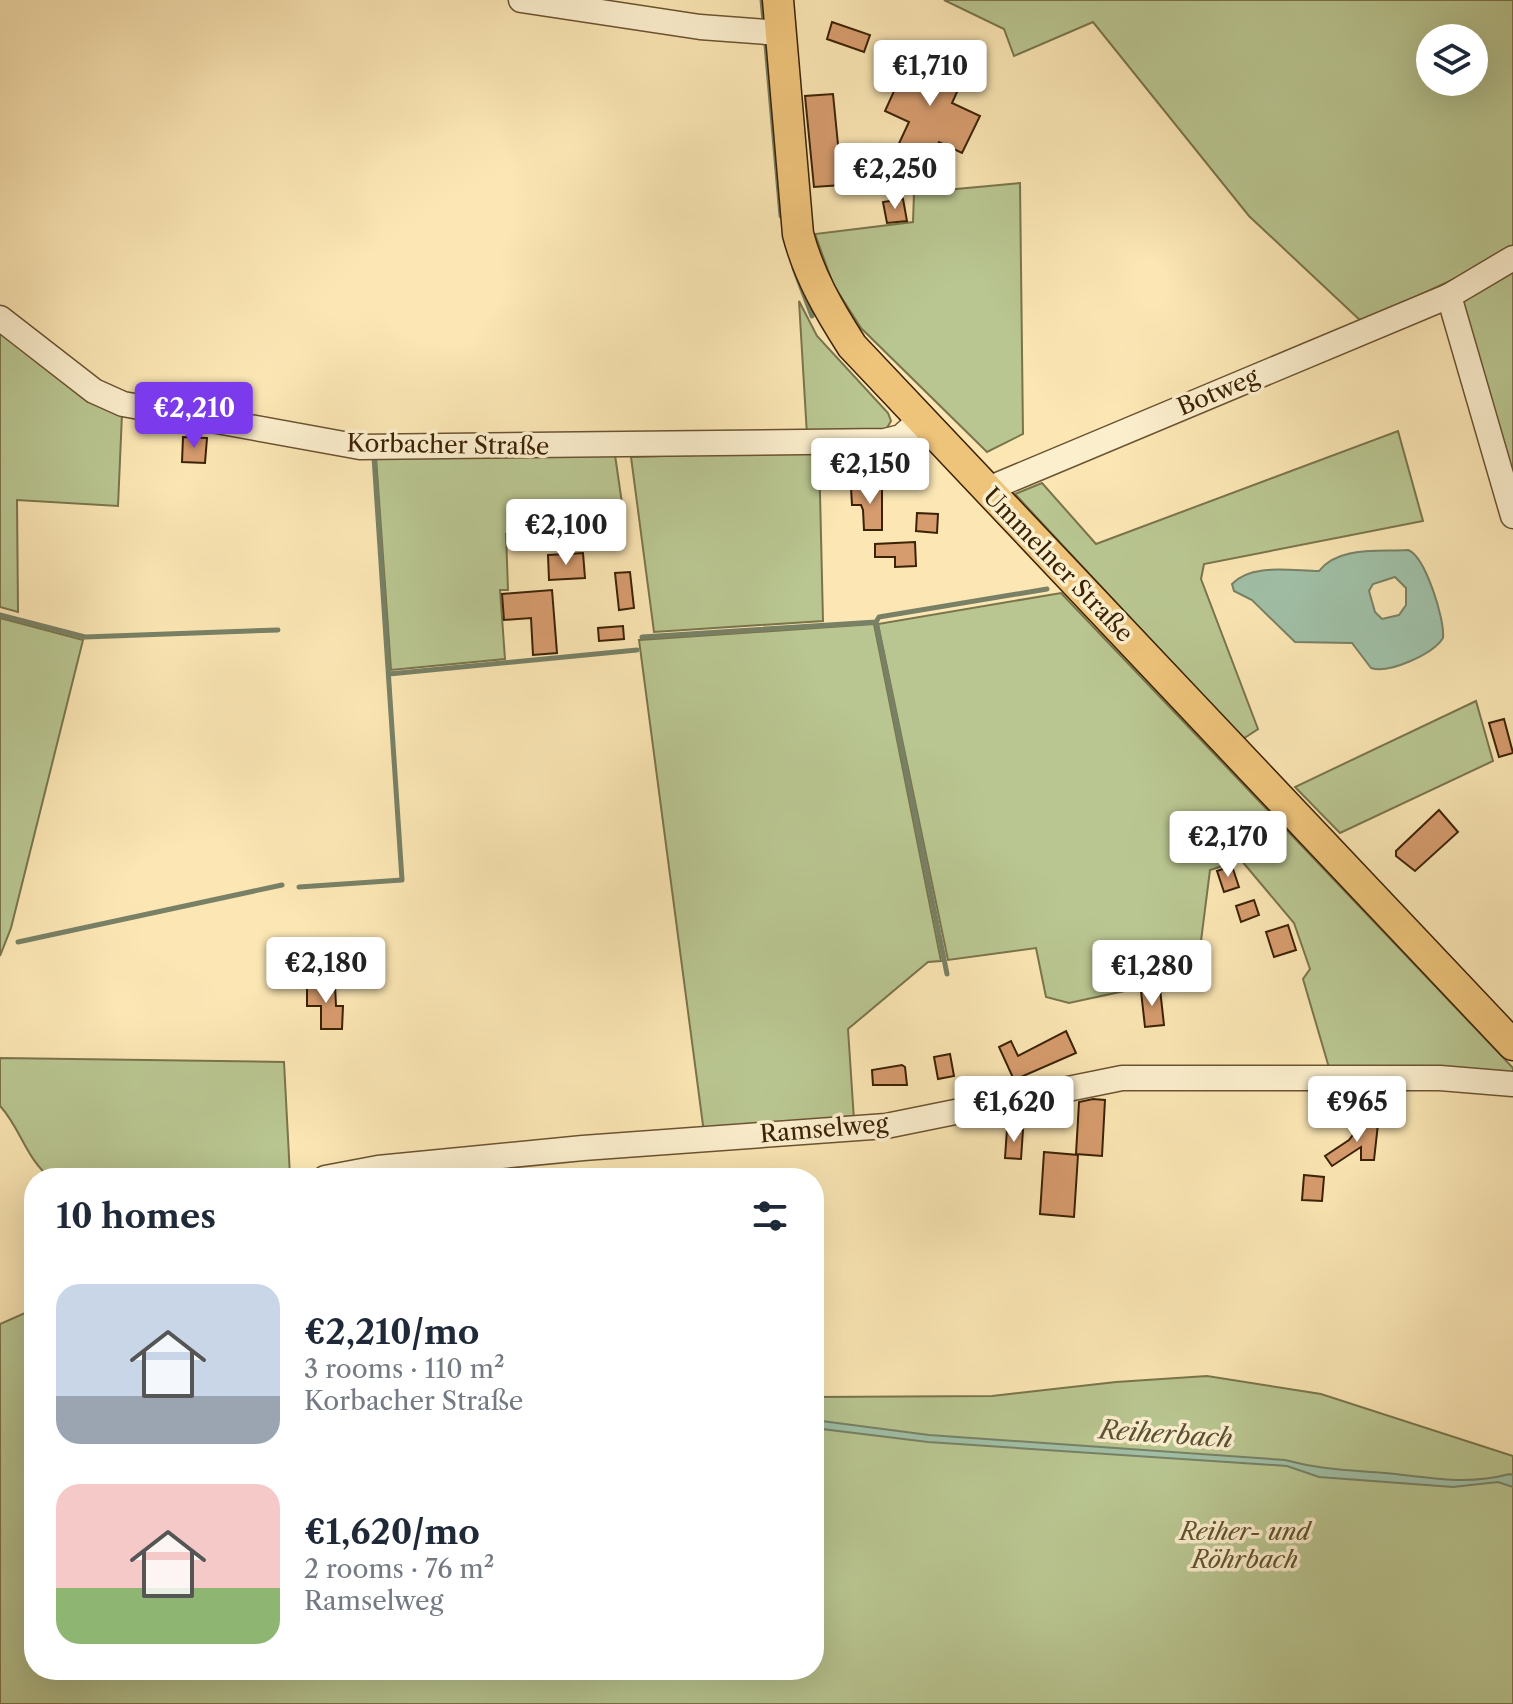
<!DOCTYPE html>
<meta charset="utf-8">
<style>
:root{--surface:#fff;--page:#f6f6f7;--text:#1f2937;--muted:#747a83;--accent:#7c3aed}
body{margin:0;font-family:"Libre Caslon Text",serif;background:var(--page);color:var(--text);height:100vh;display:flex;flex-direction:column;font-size:30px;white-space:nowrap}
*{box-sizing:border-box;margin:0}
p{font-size:26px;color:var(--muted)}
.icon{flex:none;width:44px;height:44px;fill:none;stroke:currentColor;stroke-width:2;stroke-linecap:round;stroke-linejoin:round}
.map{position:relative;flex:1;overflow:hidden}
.drawer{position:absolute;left:24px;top:1168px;width:800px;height:512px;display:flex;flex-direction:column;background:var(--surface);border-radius:32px;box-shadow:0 8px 32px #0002}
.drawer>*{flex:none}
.buttons{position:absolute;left:1416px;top:24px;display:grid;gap:16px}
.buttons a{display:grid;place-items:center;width:72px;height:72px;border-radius:50%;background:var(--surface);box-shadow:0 8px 32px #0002;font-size:40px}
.price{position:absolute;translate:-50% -68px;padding:0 18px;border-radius:8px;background:#fff;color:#222;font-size:26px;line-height:52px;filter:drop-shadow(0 2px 4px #0008)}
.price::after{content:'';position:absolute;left:50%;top:48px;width:24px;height:18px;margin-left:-12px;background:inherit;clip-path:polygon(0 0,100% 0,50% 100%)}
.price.on{background:var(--accent);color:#fff}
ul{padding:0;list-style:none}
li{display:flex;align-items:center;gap:24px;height:200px;padding:0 32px}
li span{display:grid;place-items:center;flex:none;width:224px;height:160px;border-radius:24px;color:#555}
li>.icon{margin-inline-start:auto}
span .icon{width:96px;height:96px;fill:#fffc;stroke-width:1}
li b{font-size:34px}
h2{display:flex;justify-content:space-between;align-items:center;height:96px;padding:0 32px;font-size:34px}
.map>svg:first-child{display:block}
</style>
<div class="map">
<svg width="1513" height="1704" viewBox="0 0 1513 1704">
<rect width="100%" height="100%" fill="#fbe6b4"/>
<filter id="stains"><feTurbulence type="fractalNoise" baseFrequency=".0025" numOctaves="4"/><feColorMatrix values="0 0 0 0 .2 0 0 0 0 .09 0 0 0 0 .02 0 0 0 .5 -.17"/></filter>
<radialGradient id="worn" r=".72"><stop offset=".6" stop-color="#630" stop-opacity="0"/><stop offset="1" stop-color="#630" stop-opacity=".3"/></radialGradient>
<g fill="#b9c691" stroke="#7a744b" stroke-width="2" fill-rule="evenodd">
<path d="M944 0H1513V247L1482 266 1362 322 1249 216 1093 22 1014 56 1004 29ZM1430 38H1474V82H1430Z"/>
<polygon points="1020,183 1023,434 987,452 861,328 833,284 815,234 913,222 914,193"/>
<polygon points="1513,265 1513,490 1456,300"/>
<polygon points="799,301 817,336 888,413 891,421 887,428 877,433 807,435"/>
<polygon points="0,325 122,414 118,506 17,500 18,612 0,607"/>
<polygon points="1398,431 1423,521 1204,564 1201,579 1258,729 1243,739 1015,494 1042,483 1096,544"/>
<polygon points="819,451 823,621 654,632 631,457"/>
<polygon points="615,455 625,524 506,534 508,590 500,590 505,659 391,670 376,457"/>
<polygon points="1061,593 1513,1068 1513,1077 1330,1071 1303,979 1310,969 1294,923 1241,860 1210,870 1201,941 1153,950 1129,990 1069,1003 1046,997 1036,948 948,960 878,624"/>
<polygon points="0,618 83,640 11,928 0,956"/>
<polygon points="874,624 941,961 928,962 848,1029 854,1120 704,1133 639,640"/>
<polygon points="1476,701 1493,761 1340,833 1295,787"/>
<path d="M0 1058 284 1062 290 1176 51 1178C27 1161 20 1127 0 1106Z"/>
<polygon points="34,1309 34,1670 814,1670 814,1397 992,1396 1116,1382 1207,1376 1321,1394 1513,1456 1513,1704 0,1704 0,1324"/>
</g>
<g fill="#a0c0a7" stroke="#788166" stroke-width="2" fill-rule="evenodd">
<path d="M1408 550C1425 556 1445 619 1443 638 1433 654 1389 674 1371 668L1352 643 1295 642 1252 600 1234 591 1232 584C1251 563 1292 571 1319 571 1338 546 1378 552 1408 550ZM1395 577 1406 588V605L1399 615 1382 619 1375 612 1369 591 1373 584Z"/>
<path d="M814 1420 929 1435 1285 1460C1322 1470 1348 1470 1385 1473 1431 1477 1463 1486 1510 1474L1513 1475V1487L1498 1482 1453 1487 1319 1477 1287 1466 928 1442 814 1428Z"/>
</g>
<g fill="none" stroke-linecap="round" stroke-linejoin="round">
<g stroke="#788166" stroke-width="5">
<polyline points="762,0 764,22"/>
<polyline points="766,45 781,216"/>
<polyline points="794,268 812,316"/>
<polyline points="0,615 85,637 278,630"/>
<polyline points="876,622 947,974"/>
<polyline points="642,637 876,622 879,617 1047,589"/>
<polyline points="389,674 637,650"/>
<polyline points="299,887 402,880 374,457"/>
<polyline points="18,942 282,885"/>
</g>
</g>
<g fill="#d79c6e" stroke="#3b2205" stroke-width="2">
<polygon points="832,22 870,35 864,52 827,39"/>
<polygon points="914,47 966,72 952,103 980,116 962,153 939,142 927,167 895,152 909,122 885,111"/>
<polygon points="833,94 842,185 814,187 805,96"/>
<polygon points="903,199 907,221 887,223 883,202"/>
<polygon points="183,437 207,438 205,463 182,462"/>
<polygon points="882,486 882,530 864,530 863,510 861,505 852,505 851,488"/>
<polygon points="917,513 938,514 937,533 916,531"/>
<polygon points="915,542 916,566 895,567 895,557 875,557 875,544"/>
<polygon points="583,553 585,578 549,580 548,555"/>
<polygon points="630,572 634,608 619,610 615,573"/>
<polygon points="552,590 557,653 533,655 531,618 504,620 502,594"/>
<polygon points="623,626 624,639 599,641 598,628"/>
<polygon points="1504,719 1513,753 1499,757 1489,723"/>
<polygon points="1439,810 1458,832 1415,871 1396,856 1396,851"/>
<polygon points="1232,866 1239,887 1224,892 1217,871"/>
<polygon points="1254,900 1259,915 1241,922 1236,906"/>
<polygon points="1288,925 1296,950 1274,957 1266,932"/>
<polygon points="326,984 335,985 336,1006 343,1006 342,1029 321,1029 321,1006 307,1006 307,985"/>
<polygon points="1160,989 1164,1025 1145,1027 1141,991"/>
<polygon points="1066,1031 1076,1053 1014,1080 999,1047 1011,1041 1018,1056"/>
<polygon points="950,1054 954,1076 938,1079 934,1057"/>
<polygon points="902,1065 905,1067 907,1085 873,1085 872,1070"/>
<polygon points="1373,1094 1394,1095 1393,1110 1372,1109"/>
<polygon points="1093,1099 1105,1100 1102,1156 1076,1154 1079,1102"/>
<polygon points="1355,1122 1378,1124 1374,1160 1361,1160 1361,1147 1332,1166 1325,1156 1349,1140 1355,1132"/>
<polygon points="1007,1129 1023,1130 1021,1159 1005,1158"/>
<polygon points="1044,1152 1078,1155 1074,1217 1040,1214"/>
<polygon points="1304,1175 1324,1177 1322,1201 1302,1200"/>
</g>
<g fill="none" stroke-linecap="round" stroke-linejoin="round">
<defs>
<g id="minor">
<polyline points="521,0 700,27 780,33"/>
<polyline points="1449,296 1513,516"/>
<polyline points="0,318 94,391 123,404 360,447 885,441 901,437 920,420"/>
<polyline points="990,492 1000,484 1449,296 1513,258"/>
<polyline points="325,1178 378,1168 583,1148 886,1126 1122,1078 1440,1078 1513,1084"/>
</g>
<path id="major" d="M778 0 798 234C809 276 829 310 852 346L1513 1045"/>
</defs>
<use href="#minor" stroke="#6b5331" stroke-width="27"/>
<use href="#major" stroke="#3b2205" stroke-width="33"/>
<use href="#minor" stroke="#fcefce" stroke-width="24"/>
<use href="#major" stroke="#eec37a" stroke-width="30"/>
</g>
<g text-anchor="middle" stroke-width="7" stroke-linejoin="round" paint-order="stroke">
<g font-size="24" fill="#3b2205" stroke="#fcefce">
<text transform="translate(1218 392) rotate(-23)" y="8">Botweg</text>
<text transform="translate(448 445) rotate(1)" y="8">Korbacher Straße</text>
<text transform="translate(1058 565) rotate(46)" y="8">Ummelner Straße</text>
<text transform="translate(824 1129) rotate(-5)" y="8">Ramselweg</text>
</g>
<g font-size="24" font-style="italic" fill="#61532f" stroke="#fcefce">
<text x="1245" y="1540">Reiher- und<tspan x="1245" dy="28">Röhrbach</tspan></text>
</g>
<g font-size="26" font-style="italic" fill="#595136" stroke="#fcefce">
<text transform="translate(1166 1434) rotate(4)" y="9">Reiherbach</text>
</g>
</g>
<rect width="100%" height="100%" filter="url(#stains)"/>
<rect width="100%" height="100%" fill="url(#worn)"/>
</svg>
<div class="buttons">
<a><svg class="icon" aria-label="layers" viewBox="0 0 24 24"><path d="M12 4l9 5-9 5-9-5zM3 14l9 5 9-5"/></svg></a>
</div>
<b class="price" style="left:930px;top:108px">€1,710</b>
<b class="price" style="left:895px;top:211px">€2,250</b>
<b class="price on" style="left:194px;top:450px">€2,210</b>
<b class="price" style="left:870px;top:506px">€2,150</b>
<b class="price" style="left:566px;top:567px">€2,100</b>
<b class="price" style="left:1228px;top:879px">€2,170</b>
<b class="price" style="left:326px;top:1005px">€2,180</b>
<b class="price" style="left:1152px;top:1008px">€1,280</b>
<b class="price" style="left:1014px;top:1144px">€1,620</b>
<b class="price" style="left:1357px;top:1144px">€965</b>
<section class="drawer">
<h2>10 homes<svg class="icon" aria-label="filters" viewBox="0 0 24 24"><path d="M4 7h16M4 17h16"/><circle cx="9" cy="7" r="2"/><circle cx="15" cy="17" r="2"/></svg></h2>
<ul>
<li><span style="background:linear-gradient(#c9d6e8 70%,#9aa5b1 0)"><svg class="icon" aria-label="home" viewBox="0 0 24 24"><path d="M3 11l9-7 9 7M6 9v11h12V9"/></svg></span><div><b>€2,210/mo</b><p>3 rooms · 110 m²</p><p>Korbacher Straße</p></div></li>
<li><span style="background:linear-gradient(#f6c9c9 65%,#8fb573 0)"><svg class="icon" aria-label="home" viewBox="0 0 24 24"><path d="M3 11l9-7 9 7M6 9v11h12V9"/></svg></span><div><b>€1,620/mo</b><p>2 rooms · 76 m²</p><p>Ramselweg</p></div></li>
</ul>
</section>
</div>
